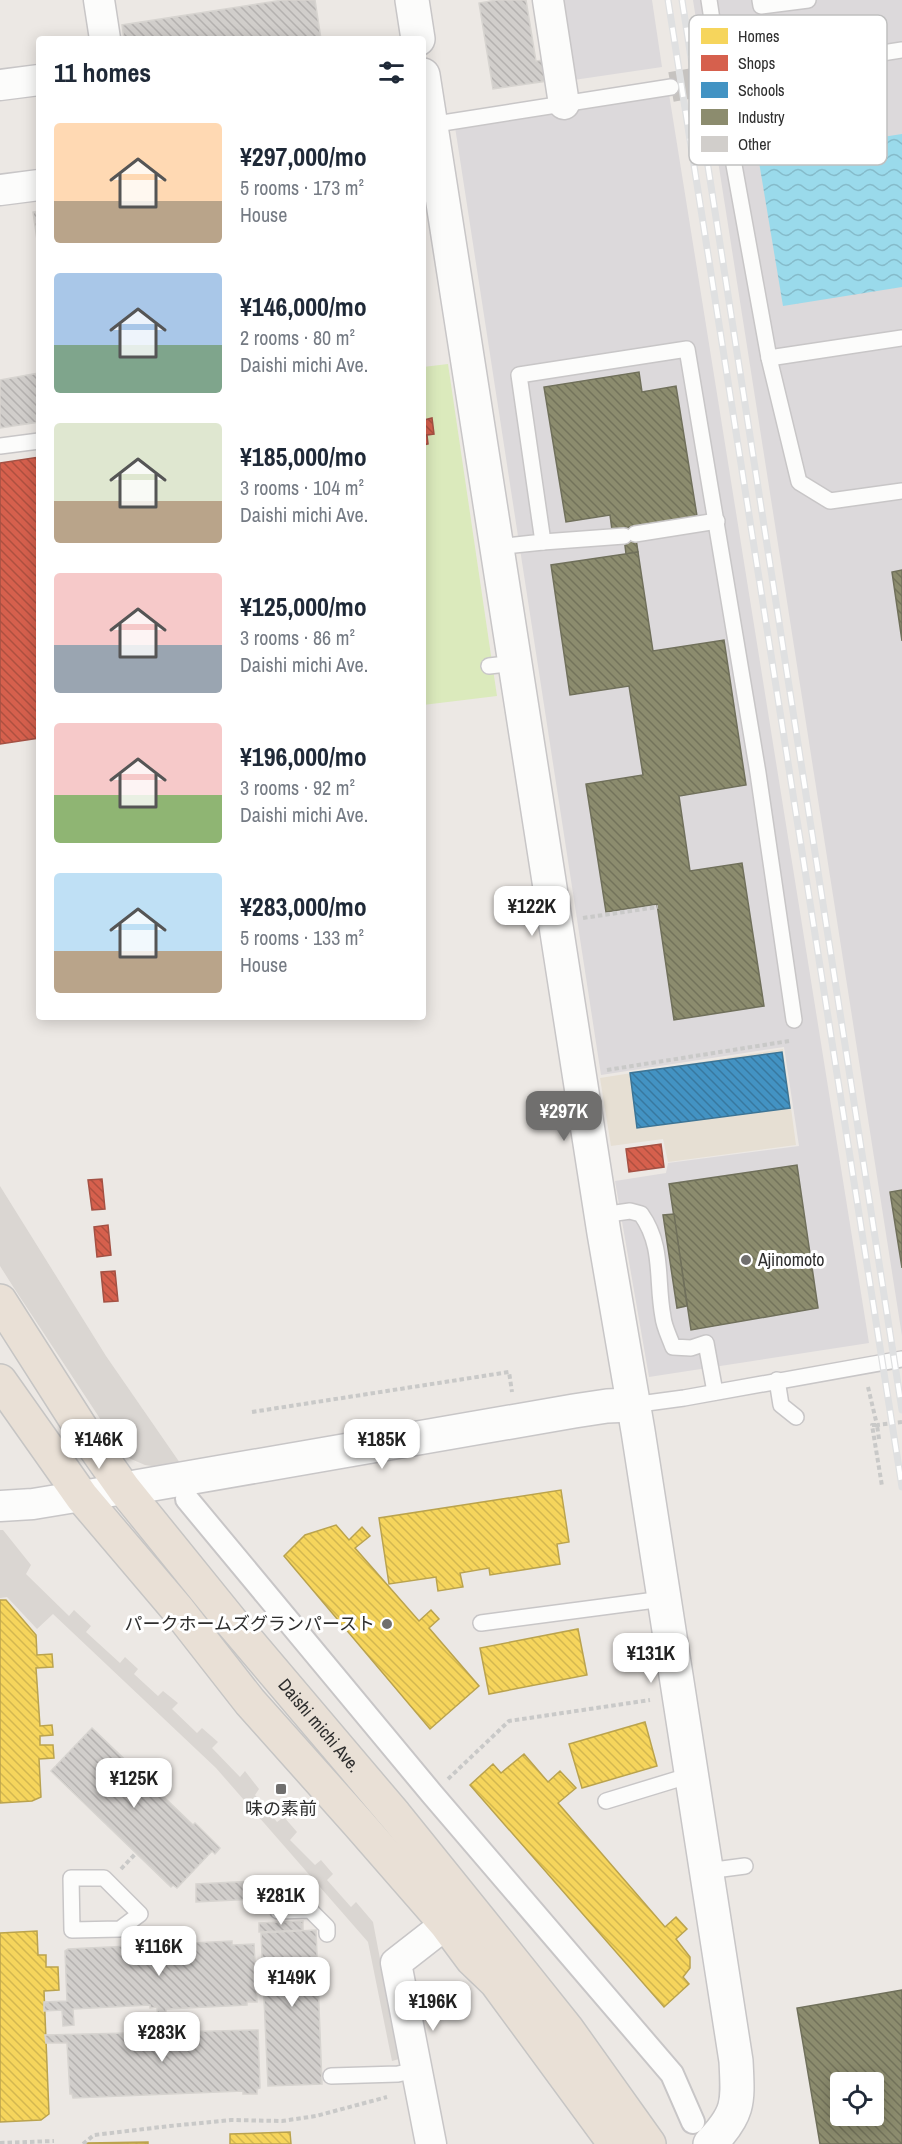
<!DOCTYPE html>
<meta charset="utf-8">
<style>
:root{--surface:#fff;--page:#f2f2f3;--text:#1f2937;--muted:#747a83;--accent:#706f6e}
body{margin:0;font-family:"Archivo Narrow","Noto Sans JP",sans-serif;background:var(--page);color:var(--text);height:100vh;display:flex;flex-direction:column;font-size:22px;white-space:nowrap}
*{box-sizing:border-box;margin:0}
p{font-size:20px;color:var(--muted)}
.icon{flex:none;width:33px;height:33px;fill:none;stroke:currentColor;stroke-width:2;stroke-linecap:round;stroke-linejoin:round}
.map{position:relative;flex:1;overflow:hidden}
.panel{position:absolute;left:36px;top:36px;width:390px;height:984px;display:flex;flex-direction:column;background:var(--surface);border-radius:6px;box-shadow:0 3px 15px #0003}
.panel>*{flex:none}
.tools{position:absolute;left:830px;top:2072px;display:grid;gap:12px}
.tools a{display:grid;place-items:center;width:54px;height:54px;border-radius:6px;background:var(--surface);box-shadow:0 3px 15px #0003;font-size:30px}
.price{position:absolute;translate:-50% -51px;padding:0 14px;border-radius:12px;background:#fff;color:#222;font-size:20px;line-height:39px;filter:drop-shadow(0 2px 3px #0008)}
.price::after{content:'';position:absolute;left:50%;top:36px;width:18px;height:14px;margin-left:-9px;background:inherit;clip-path:polygon(0 0,100% 0,50% 100%)}
.price.current{background:var(--accent);color:#fff}
ul{padding:0;list-style:none}
li{display:flex;align-items:center;gap:18px;height:150px;padding:0 18px}
li span{display:grid;place-items:center;flex:none;width:168px;height:120px;border-radius:6px;color:#555}
li>.icon{margin-inline-start:auto}
span .icon{width:72px;height:72px;fill:#fffc;stroke-width:1}
li b{font-size:26px}
h2{display:flex;justify-content:space-between;align-items:center;height:72px;padding:0 18px;font-size:26px}
.map>svg:first-child{display:block}
</style>
<div class="map">
<svg width="902" height="2144" viewBox="0 0 902 2144">
<defs>
<pattern id="water-waves" width="16" height="10" patternUnits="userSpaceOnUse" patternTransform="scale(1.5)"><rect width="16" height="10" fill="#9adaeb"/><path d="M0 5q4-4 8 0t8 0" fill="none" stroke="#85bbca"/></pattern>
<pattern id="homes-back-hatch" width="6" height="6" patternUnits="userSpaceOnUse" patternTransform="scale(1.5)"><rect width="6" height="6" fill="#f6d55c"/><path d="M-1 5l2 2M0 0l6 6M5-1l2 2" fill="none" stroke="#d3b750"/></pattern>
<pattern id="shops-back-hatch" width="6" height="6" patternUnits="userSpaceOnUse" patternTransform="scale(1.5)"><rect width="6" height="6" fill="#d6604d"/><path d="M-1 5l2 2M0 0l6 6M5-1l2 2" fill="none" stroke="#ae5040"/></pattern>
<pattern id="schools-back-hatch" width="6" height="6" patternUnits="userSpaceOnUse" patternTransform="scale(1.5)"><rect width="6" height="6" fill="#4393c3"/><path d="M-1 5l2 2M0 0l6 6M5-1l2 2" fill="none" stroke="#38789f"/></pattern>
<pattern id="industry-back-hatch" width="6" height="6" patternUnits="userSpaceOnUse" patternTransform="scale(1.5)"><rect width="6" height="6" fill="#8c8c6e"/><path d="M-1 5l2 2M0 0l6 6M5-1l2 2" fill="none" stroke="#73735b"/></pattern>
<pattern id="building-back-hatch" width="6" height="6" patternUnits="userSpaceOnUse" patternTransform="scale(1.5)"><rect width="6" height="6" fill="#d1cecb"/><path d="M-1 5l2 2M0 0l6 6M5-1l2 2" fill="none" stroke="#b4b1af"/></pattern>
</defs>
<rect width="100%" height="100%" fill="#ece8e4"/>
<g fill="#dcd9db">
<polygon points="555,0 652,0 662,67 567,81"/>
<polygon points="693,0 902,0 902,1336 708,97"/>
<polygon points="669,94 869,1343 649,1377 615,1181 666,1173 668,1163 799,1146 784,1047 601,1075 455,127"/>
</g>
<polygon fill="#e6dfd3" points="783,1049 796,1145 668,1162 663,1139 611,1146 600,1078"/>
<polygon fill="#dbeabc" points="448,364 497,696 423,705 423,367"/>
<g fill="#dad6d2">
<polygon points="0,1186 106,1356 180,1463 158,1467 145,1465 131,1459 122,1452 14,1288 0,1266"/>
<polygon points="0,1530 3,1530 31,1565 26,1574 69,1616 74,1610 91,1626 86,1632 120,1663 125,1657 138,1669 134,1674 158,1696 163,1691 178,1703 172,1709 197,1733 202,1728 218,1742 212,1748 240,1777 245,1771 259,1789 255,1795 277,1822 284,1817 297,1832 290,1840 315,1865 321,1860 333,1874 327,1880 351,1907 356,1902 373,1922 399,2059 392,2061 368,1942 216,1768 53,1614 37,1629 7,1597 0,1598"/>
</g>
<polygon fill="url(#water-waves)" points="902,134 902,287 783,306 758,156"/>
<g fill="url(#homes-back-hatch)" stroke="#baa34e" stroke-width="1.5">
<polygon points="561,1490 569,1542 557,1544 560,1564 490,1575 489,1568 460,1573 463,1587 438,1591 436,1577 389,1584 379,1518"/>
<polygon points="336,1525 349,1540 362,1527 370,1536 355,1548 419,1621 431,1610 439,1619 429,1628 479,1686 430,1729 284,1556 305,1535"/>
<polygon points="0,1600 6,1600 36,1635 37,1655 52,1654 53,1667 36,1668 40,1726 52,1725 53,1735 40,1736 40,1745 53,1745 54,1758 39,1759 41,1797 32,1801 0,1803"/>
<polygon points="578,1629 587,1675 489,1694 480,1648"/>
<polygon points="645,1722 657,1766 582,1788 569,1744"/>
<polygon points="524,1754 548,1782 560,1771 576,1788 558,1803 665,1927 676,1917 687,1929 676,1939 690,1957 690,1968 683,1977 689,1984 664,2007 470,1785 493,1764 501,1773"/>
<polygon points="37,1931 38,1955 46,1955 46,1967 58,1967 59,1990 44,1991 49,2114 41,2120 0,2122 0,1933"/>
<polygon points="290,2132 291,2144 230,2144 230,2134"/>
<polygon points="148,2142 148,2144 86,2144 86,2143"/>
</g>
<g fill="url(#shops-back-hatch)" stroke="#a45144" stroke-width="1.5">
<polygon points="423,411 424,420 432,418 434,434 427,435 428,444 423,445"/>
<polygon points="39,457 39,738 0,744 0,463"/>
<polygon points="661,1144 664,1167 629,1172 626,1149"/>
<polygon points="102,1179 105,1209 92,1210 88,1180"/>
<polygon points="108,1225 111,1255 97,1257 94,1227"/>
<polygon points="115,1271 118,1301 104,1302 101,1272"/>
</g>
<polygon fill="url(#schools-back-hatch)" stroke="#3d7596" stroke-width="1.5" points="782,1052 790,1108 637,1128 630,1073"/>
<g fill="url(#industry-back-hatch)" stroke="#70705b" stroke-width="1.5" fill-rule="evenodd">
<polygon points="639,372 642,392 676,386 697,516 612,530 610,515 566,522 544,387"/>
<polygon points="634,526 638,552 626,554 623,529"/>
<polygon points="638,552 653,651 724,640 746,785 679,796 690,871 742,863 764,1006 674,1020 657,904 606,912 586,784 643,775 629,686 570,695 551,565"/>
<polygon points="902,570 902,641 892,572"/>
<polygon points="797,1165 818,1308 691,1330 669,1184"/>
<polygon points="902,1190 902,1268 890,1192"/>
<polygon points="674,1214 687,1306 677,1308 663,1215"/>
<path d="M902 1990V2144H820L797 2008ZM840 2082H873V2115H840Z"/>
</g>
<g fill="url(#building-back-hatch)" stroke="#d7d4d0" stroke-width="1.5">
<polygon points="283,0 315,0 321,39 124,39 122,25"/>
<polygon points="497,0 526,0 536,61 544,60 547,81 493,89 479,3"/>
<polygon points="39,211 39,254 33,212"/>
<polygon points="39,373 39,422 0,428 0,380"/>
<polygon points="92,1728 193,1825 195,1823 220,1848 215,1854 212,1851 177,1888 173,1885 171,1887 51,1771"/>
<polygon points="277,1880 277,1898 196,1902 196,1884"/>
<polygon points="303,1921 303,1930 259,1932 259,1923"/>
<polygon points="316,1930 322,2084 268,2086 261,1933"/>
<polygon points="232,1941 232,1945 254,1944 257,2002 247,2002 247,2005 166,2009 166,2021 158,2021 157,2007 150,2008 150,2005 73,2009 74,2025 63,2026 62,2010 44,2011 44,2002 67,2001 65,1951 68,1949"/>
<polygon points="258,2030 260,2088 257,2089 257,2094 243,2094 243,2091 73,2098 72,2094 70,2094 67,2043 46,2043 45,2035"/>
</g>
<g fill="none" stroke-linecap="round" stroke-linejoin="round">
<polyline stroke="#c6c3c0" stroke-width="30" stroke-dasharray="30 15" stroke-linecap="butt" points="671,87 704,81"/>
<defs>
<g id="service">
<polyline points="709,0 734,165 769,358 902,338"/>
<polyline points="760,0 761,6 808,0"/>
<polyline points="704,81 902,50"/>
<polyline points="430,125 671,87"/>
<polyline points="769,358 799,482 830,501 902,491"/>
<polyline points="0,446 39,441"/>
<polyline points="635,534 717,521"/>
<polyline points="543,542 624,536"/>
<polyline points="497,547 543,542 519,375 687,349 758,773 794,1020"/>
<polyline points="489,666 515,663"/>
<path d="M602 1215 630 1211 641 1214C664 1246 656 1280 663 1317 664 1327 670 1338 673 1347L691 1348 706 1343 715 1392"/>
<polyline points="777,1380 781,1405 796,1417"/>
<polyline points="632,1405 684,1398 902,1359"/>
<polyline points="481,1623 663,1599"/>
<polyline points="606,1801 691,1775"/>
<polyline points="707,1871 745,1866"/>
<polygon points="71,1878 104,1878 140,1914 120,1929 72,1930"/>
<polyline points="278,1911 310,1910 327,1927 327,1934"/>
<polyline points="331,2076 398,2074 416,2070"/>
</g>
<polyline id="pedestrian" points="187,1499 432,1794 672,2074 693,2122"/>
<g id="minor">
<polyline points="99,0 105,39"/>
<polyline points="548,0 564,104"/>
<polyline points="0,85 39,80"/>
<polyline points="0,190 39,185"/>
<polyline points="0,1506 33,1504 124,1489"/>
<polyline points="431,2144 396,1963 446,1924"/>
</g>
<g id="tertiary">
<polyline points="412,0 418,39"/>
<path d="M423 75 604 1233 638 1431 736 2061C738 2102 740 2113 710 2144"/>
<polyline points="124,1489 574,1411 607,1406 632,1405"/>
</g>
<g id="trunk">
<path id="s1" d="M0 1301 81 1428 124 1489 234 1625 395 1815 495 1939 567 2029 649 2144"/>
<polyline points="0,1381 82,1497 178,1610 250,1702 358,1823 446,1924 472,1959 496,1982 615,2144"/>
</g>
</defs>
<use href="#service" stroke="#c8c6c7" stroke-width="18"/>
<use href="#pedestrian" stroke="#c8c6c7" stroke-width="26"/>
<use href="#minor" stroke="#c8c6c7" stroke-width="33"/>
<use href="#tertiary" stroke="#c8c6c7" stroke-width="36"/>
<use href="#trunk" stroke="#c6c5c4" stroke-width="36"/>
<g stroke="#c9c9c8" stroke-width="4" stroke-dasharray="4.5 3" stroke-linecap="butt">
<polyline points="583,918 658,907"/>
<polyline points="607,1070 789,1041"/>
<polyline points="868,1387 877,1425 902,1422"/>
<polyline points="252,1412 509,1372 512,1392"/>
<polyline points="879,1439 877,1425 872,1425 882,1486"/>
<polyline points="448,1779 509,1721 650,1700"/>
<polyline points="121,1869 136,1853"/>
<polyline points="0,2143 54,2141"/>
<polyline points="83,2144 94,2135 170,2126 231,2120 282,2121 316,2116 387,2097"/>
</g>
<use href="#service" stroke="#fcfcfb" stroke-width="15"/>
<use href="#pedestrian" stroke="#fcfcfb" stroke-width="22"/>
<use href="#minor" stroke="#fcfcfb" stroke-width="30"/>
<use href="#tertiary" stroke="#fcfcfb" stroke-width="33"/>
<use href="#trunk" stroke="#e9e0d6" stroke-width="33"/>
<defs>
<g id="rail">
<polyline points="668,0 902,1487"/>
<polyline points="682,0 902,1410"/>
</g>
</defs>
<use href="#rail" stroke="#dfe0e1" stroke-width="7"/>
<use href="#rail" stroke="#fff" stroke-width="4.5" stroke-dasharray="14" stroke-linecap="butt"/>
</g>
<g fill="#706f6e" stroke="#fff" stroke-width="2">
<circle cx="746" cy="1260" r="6"/>
<circle cx="387" cy="1624" r="6"/>
<rect x="275" y="1783" width="12" height="12" rx="3"/>
</g>
<g text-anchor="middle" stroke-width="6" stroke-linejoin="round" paint-order="stroke">
<g font-size="18" fill="#2e2e2e" stroke="#fff" text-anchor="start">
<text x="758" y="1266">Ajinomoto</text>
<text x="375" y="1630" text-anchor="end">パークホームズグランパースト</text>
<text x="281" y="1815" text-anchor="middle">味の素前</text>
</g>
<g font-size="18" fill="#2e2e2e" stroke="#fff">
<text dy="6" stroke="none"><textPath href="#s1" startOffset="532">Daishi michi Ave.</textPath></text>
</g>
</g>
<rect x="689" y="15" width="198" height="150" rx="9" fill="#fff" stroke="#c0c0c0" stroke-width="1.5"/>
<rect x="701" y="28" width="27" height="16" fill="#f6d55c"/>
<rect x="701" y="55" width="27" height="16" fill="#d6604d"/>
<rect x="701" y="82" width="27" height="16" fill="#4393c3"/>
<rect x="701" y="109" width="27" height="16" fill="#8c8c6e"/>
<rect x="701" y="136" width="27" height="16" fill="#d1cecb"/>
<g font-size="16" fill="#2e2e2e">
<text x="738" y="42">Homes</text>
<text x="738" y="69">Shops</text>
<text x="738" y="96">Schools</text>
<text x="738" y="123">Industry</text>
<text x="738" y="150">Other</text>
</g>
</svg>
<div class="tools">
<a><svg class="icon" aria-label="locate" viewBox="0 0 24 24"><circle cx="12" cy="12" r="6"/><path d="M12 2v4M12 18v4M2 12h4M18 12h4"/></svg></a>
</div>
<b class="price" style="left:532px;top:937px">¥122K</b>
<b class="price current" style="left:564px;top:1142px">¥297K</b>
<b class="price" style="left:99px;top:1470px">¥146K</b>
<b class="price" style="left:382px;top:1470px">¥185K</b>
<b class="price" style="left:651px;top:1684px">¥131K</b>
<b class="price" style="left:134px;top:1809px">¥125K</b>
<b class="price" style="left:281px;top:1926px">¥281K</b>
<b class="price" style="left:159px;top:1977px">¥116K</b>
<b class="price" style="left:292px;top:2008px">¥149K</b>
<b class="price" style="left:433px;top:2032px">¥196K</b>
<b class="price" style="left:162px;top:2063px">¥283K</b>
<section class="panel">
<h2>11 homes<svg class="icon" aria-label="filters" viewBox="0 0 24 24"><path d="M4 7h16M4 17h16"/><circle cx="9" cy="7" r="2"/><circle cx="15" cy="17" r="2"/></svg></h2>
<ul>
<li><span style="background:linear-gradient(#ffd9b3 65%,#b9a48a 0)"><svg class="icon" aria-label="home" viewBox="0 0 24 24"><path d="M3 11l9-7 9 7M6 9v11h12V9"/></svg></span><div><b>¥297,000/mo</b><p>5 rooms · 173 m²</p><p>House</p></div></li>
<li><span style="background:linear-gradient(#a9c7e8 60%,#7fa58c 0)"><svg class="icon" aria-label="home" viewBox="0 0 24 24"><path d="M3 11l9-7 9 7M6 9v11h12V9"/></svg></span><div><b>¥146,000/mo</b><p>2 rooms · 80 m²</p><p>Daishi michi Ave.</p></div></li>
<li><span style="background:linear-gradient(#dfe7d0 65%,#b9a48a 0)"><svg class="icon" aria-label="home" viewBox="0 0 24 24"><path d="M3 11l9-7 9 7M6 9v11h12V9"/></svg></span><div><b>¥185,000/mo</b><p>3 rooms · 104 m²</p><p>Daishi michi Ave.</p></div></li>
<li><span style="background:linear-gradient(#f6c9c9 60%,#9aa5b1 0)"><svg class="icon" aria-label="home" viewBox="0 0 24 24"><path d="M3 11l9-7 9 7M6 9v11h12V9"/></svg></span><div><b>¥125,000/mo</b><p>3 rooms · 86 m²</p><p>Daishi michi Ave.</p></div></li>
<li><span style="background:linear-gradient(#f6c9c9 60%,#8fb573 0)"><svg class="icon" aria-label="home" viewBox="0 0 24 24"><path d="M3 11l9-7 9 7M6 9v11h12V9"/></svg></span><div><b>¥196,000/mo</b><p>3 rooms · 92 m²</p><p>Daishi michi Ave.</p></div></li>
<li><span style="background:linear-gradient(#bfe0f5 65%,#b9a48a 0)"><svg class="icon" aria-label="home" viewBox="0 0 24 24"><path d="M3 11l9-7 9 7M6 9v11h12V9"/></svg></span><div><b>¥283,000/mo</b><p>5 rooms · 133 m²</p><p>House</p></div></li>
</ul>
</section>
</div>
